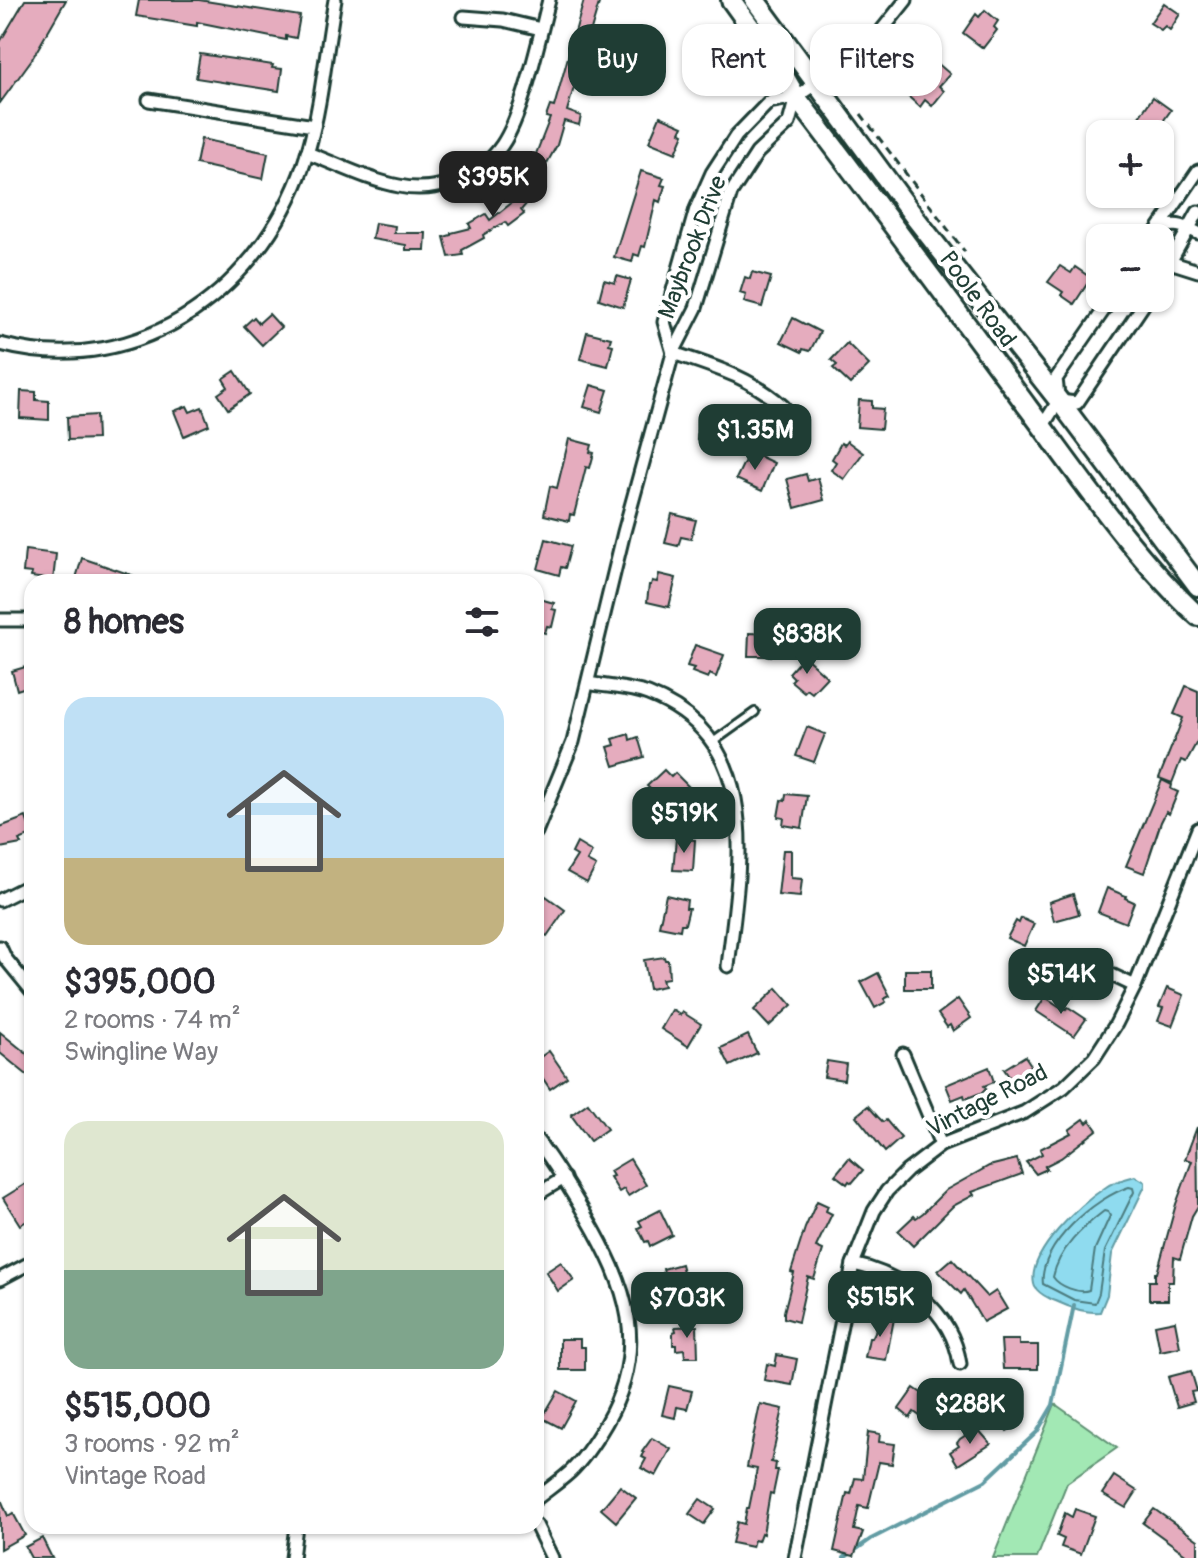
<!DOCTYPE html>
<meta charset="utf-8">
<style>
:root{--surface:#fff;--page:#f7f7f7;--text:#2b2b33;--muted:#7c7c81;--accent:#1f3d34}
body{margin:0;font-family:Pangolin,sans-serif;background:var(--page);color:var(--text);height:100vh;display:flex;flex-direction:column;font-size:30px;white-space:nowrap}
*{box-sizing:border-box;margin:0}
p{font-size:26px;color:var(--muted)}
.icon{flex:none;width:44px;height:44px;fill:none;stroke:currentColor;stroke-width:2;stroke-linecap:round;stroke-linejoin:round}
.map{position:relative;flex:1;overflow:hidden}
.drawer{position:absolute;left:24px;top:574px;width:520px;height:960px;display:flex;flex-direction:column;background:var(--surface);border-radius:24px;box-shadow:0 2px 6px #0004}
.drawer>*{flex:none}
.guide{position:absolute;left:568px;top:24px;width:510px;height:72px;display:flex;gap:16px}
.fabs{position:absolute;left:1086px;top:120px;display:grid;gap:16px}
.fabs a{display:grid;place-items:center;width:88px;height:88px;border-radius:16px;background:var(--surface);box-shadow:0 2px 6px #0004;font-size:40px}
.price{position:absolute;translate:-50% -68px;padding:0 18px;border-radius:16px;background:var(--accent);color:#fff;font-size:26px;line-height:52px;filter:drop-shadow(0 2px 4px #0008)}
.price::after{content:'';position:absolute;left:50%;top:48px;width:24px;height:18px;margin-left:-12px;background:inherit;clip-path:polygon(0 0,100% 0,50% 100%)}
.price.on{background:#222;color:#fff}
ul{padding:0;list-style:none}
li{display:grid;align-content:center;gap:16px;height:424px;padding:0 40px}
li span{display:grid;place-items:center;height:248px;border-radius:24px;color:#555}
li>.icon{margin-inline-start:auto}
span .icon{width:144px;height:144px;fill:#fffc;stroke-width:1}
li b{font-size:34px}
h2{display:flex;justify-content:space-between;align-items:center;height:96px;padding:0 40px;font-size:34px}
.tag{padding:0 28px;border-radius:24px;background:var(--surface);box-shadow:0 2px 6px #0004;font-size:28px;line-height:72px}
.tag.on{background:var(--accent);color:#fff}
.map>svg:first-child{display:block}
</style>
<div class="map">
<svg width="1198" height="1558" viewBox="0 0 1198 1558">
<rect width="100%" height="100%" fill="#fff"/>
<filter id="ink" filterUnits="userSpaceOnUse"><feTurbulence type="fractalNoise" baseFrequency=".0125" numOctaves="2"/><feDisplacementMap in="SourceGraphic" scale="16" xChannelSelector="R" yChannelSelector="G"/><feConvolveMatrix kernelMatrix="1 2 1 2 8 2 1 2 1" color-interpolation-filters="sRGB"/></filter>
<g filter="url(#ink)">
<polygon fill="#a2e8b4" stroke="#609274" stroke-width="2" points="1055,1404 1117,1448 1067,1483 1037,1558 993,1558"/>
<path fill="#8fdbef" stroke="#629ca4" stroke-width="2" d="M1135 1176 1145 1182V1186L1112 1254 1107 1295 1100 1312C1086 1313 1071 1308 1058 1302 1051 1300 1035 1292 1034 1284 1027 1252 1082 1203 1106 1187 1114 1181 1126 1179 1135 1176Z"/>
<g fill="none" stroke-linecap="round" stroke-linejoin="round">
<g stroke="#4c7c7f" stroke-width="2">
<path d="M1129 1187 1133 1188 1134 1192 1105 1251 1099 1293 1095 1303 1074 1300 1043 1284C1038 1246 1096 1197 1129 1187Z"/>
<path d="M1104 1211 1108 1212 1110 1216 1095 1249 1089 1290C1078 1294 1059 1286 1053 1277 1059 1249 1082 1228 1104 1211Z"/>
</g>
<polyline stroke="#629ca4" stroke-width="4" points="844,1558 871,1539 985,1481 1037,1432 1053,1405 1074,1305"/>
</g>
<g fill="#e5acbe" stroke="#1f3d34" stroke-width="2">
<polygon points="25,0 66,0 32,59 0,103 0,42"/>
<polygon points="139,0 199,0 300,16 296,38 286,36 286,40 197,22 197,26 136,16"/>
<polygon points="584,0 600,0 567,111 581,116 579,125 564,121 557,145 546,165 534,159 550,118 546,117 550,106 554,107"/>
<polygon points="1164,3 1180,14 1170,30 1165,26 1161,30 1150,23"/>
<polygon points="985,10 998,21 994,27 997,30 983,48 963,33 976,14 979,17"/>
<polygon points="200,54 273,65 272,68 282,69 279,91 196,78"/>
<polygon points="936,62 950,74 939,86 944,91 932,106 925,100 920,107 902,91 910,81 913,84 924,72 926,74"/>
<polygon points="1153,97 1171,110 1154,134 1143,134 1132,127"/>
<polygon points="660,116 683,126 680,132 684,134 676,153 649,142"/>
<polygon points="201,139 268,153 263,179 196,164"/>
<polygon points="641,171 664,178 661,185 665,186 660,202 656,200 645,247 642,246 639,256 634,254 632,262 614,257"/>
<polygon points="525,174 536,183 542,178 545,182 521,210 524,214 508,226 505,222 483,235 484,238 462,250 463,255 449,257 444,237 451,235 451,233 471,228 469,224 486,214 490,220 509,205 524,192 515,185"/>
<polygon points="375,223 395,226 394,233 426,233 425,250 406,250 406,245 372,239"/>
<polygon points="1060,266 1071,273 1075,267 1091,278 1074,304 1061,295 1063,292 1048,282"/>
<polygon points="752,272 771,277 762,307 744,302 746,295 740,293 745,277 750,279"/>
<polygon points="617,276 631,280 623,307 599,299 604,280 615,283"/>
<polygon points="269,314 281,327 262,345 244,326 254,317 259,323"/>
<polygon points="793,318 820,332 810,351 803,349 802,352 781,342"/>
<polygon points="587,332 611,338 609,344 613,345 608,366 580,359"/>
<polygon points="847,343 869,365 850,384 833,368 837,365 831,360"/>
<polygon points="235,371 250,394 228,409 218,394 228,387 223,379"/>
<polygon points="591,385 608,390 601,412 584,407"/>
<polygon points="21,391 36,392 36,400 49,401 49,420 20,418"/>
<polygon points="859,400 872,401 872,408 883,409 881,429 857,427"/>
<polygon points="187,406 190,412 202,407 209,425 184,436 174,411"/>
<polygon points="96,415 97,439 68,440 67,417"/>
<polygon points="699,418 730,421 728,442 697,440"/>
<polygon points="569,439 592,445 590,452 594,453 590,468 586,467 574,515 570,514 569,521 544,515 550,486 557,488"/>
<polygon points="847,441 863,453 844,479 831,470 836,462 832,459 841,443 844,445"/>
<polygon points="755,454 774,463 762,491 736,479 747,456 752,458"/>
<polygon points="806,474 808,481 818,478 824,500 795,508 787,479"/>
<polygon points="672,514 696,520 691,539 681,537 678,546 665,543"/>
<polygon points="546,539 571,546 565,568 561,567 559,575 538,569"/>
<polygon points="25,550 56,554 53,580 31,577 32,573 23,572"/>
<polygon points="82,558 146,580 145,582 89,582 76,578"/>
<polygon points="659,574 676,578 669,607 647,602 649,585 651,585 652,581 657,582"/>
<polygon points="536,598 554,603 552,609 556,610 552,627 547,626 545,633 536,630"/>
<polygon points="749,633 771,634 771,656 748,656"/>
<polygon points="695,645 724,655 716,677 710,674 708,678 692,672 694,668 687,666"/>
<polygon points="804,656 827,677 812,693 807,689 804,692 791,681 794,678 789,673"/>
<polygon points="32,665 32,685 17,690 12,671"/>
<polygon points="1186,686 1198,691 1198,740 1186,762 1181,760 1172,783 1159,778 1183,718 1174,714"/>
<polygon points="807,727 825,734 814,762 796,756"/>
<polygon points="629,734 630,740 638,737 644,757 614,766 608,747 615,745 613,739"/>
<polygon points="664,770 671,777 675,773 689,787 668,807 647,786"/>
<polygon points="1162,780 1172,785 1171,789 1178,792 1169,814 1166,812 1161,822 1144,873 1126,866"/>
<polygon points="786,794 807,796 802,828 783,825 784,818 778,817 781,800 785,801"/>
<polygon points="26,817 32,835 19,840 21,844 0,848 0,827"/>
<polygon points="676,838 695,840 693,871 673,870"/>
<polygon points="577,843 592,852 587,861 596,866 587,883 567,872 577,856 572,853"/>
<polygon points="783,850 791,850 791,878 802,879 800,897 778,895"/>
<polygon points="1107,888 1126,896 1125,898 1134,902 1126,923 1098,912"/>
<polygon points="1073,894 1079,914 1054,921 1049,902"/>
<polygon points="666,895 687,900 686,908 689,908 685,924 681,924 680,930 659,926"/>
<polygon points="546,896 565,910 547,936 536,929 536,898 542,902"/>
<polygon points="1021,918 1034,924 1024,946 1007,938 1016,921 1019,923"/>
<polygon points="664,957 665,960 668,960 669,978 662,979 664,986 649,989 644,960"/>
<rect x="1008" y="960" width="21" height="24"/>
<rect x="905" y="970" width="26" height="19"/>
<polygon points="878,973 890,996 884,999 886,1002 875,1008 861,982"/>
<polygon points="777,988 792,1005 769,1026 754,1010"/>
<polygon points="1167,988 1184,995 1172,1026 1158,1021 1163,1008 1159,1007"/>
<polygon points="1045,997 1059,1006 1066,1009 1068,1007 1086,1019 1074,1036 1036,1011"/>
<polygon points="958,999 971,1018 953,1031 950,1025 947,1027 938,1014"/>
<polygon points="672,1010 680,1015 682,1012 701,1024 688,1046 661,1029"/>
<polygon points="0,1032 32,1058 32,1079 0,1053"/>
<polygon points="748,1035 757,1053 730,1066 721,1048"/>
<polygon points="549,1051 567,1077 550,1089 536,1068 536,1060"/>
<polygon points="1025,1056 1031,1065 1027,1068 1031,1074 1014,1084 1004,1069"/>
<polygon points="827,1061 846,1064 844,1080 824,1077"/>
<polygon points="989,1067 994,1082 984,1086 986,1089 983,1092 965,1099 964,1095 952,1100 946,1085"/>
<polygon points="588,1103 607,1129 590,1141 571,1115"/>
<polygon points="868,1106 878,1117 883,1122 886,1120 901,1138 885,1152 856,1116"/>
<polygon points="1084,1119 1087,1123 1090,1120 1097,1130 1061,1158 1045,1166 1047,1169 1036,1174 1026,1162 1042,1154 1040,1149 1071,1133 1069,1130"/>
<polygon points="1197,1127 1198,1206 1192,1216 1180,1259 1174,1257 1173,1282 1168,1282 1168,1300 1149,1300 1149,1281 1155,1281 1155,1273 1157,1273 1176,1204 1192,1161 1185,1159"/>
<polygon points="849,1158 863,1170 852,1183 849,1181 847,1184 835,1175"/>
<polygon points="630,1159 646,1185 628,1196 624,1189 619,1192 610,1177 613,1176 610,1171"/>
<polygon points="1017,1159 1022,1174 972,1192 974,1195 953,1206 913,1246 898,1231 914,1216 916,1218 923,1213 946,1190 989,1166"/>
<polygon points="27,1183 32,1190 32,1218 20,1225 3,1198"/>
<polygon points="817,1201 828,1206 826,1211 832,1214 816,1247 823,1250 814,1279 808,1277 798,1322 784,1318 784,1312 794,1273 791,1272 805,1228"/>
<polygon points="660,1210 672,1235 650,1246 648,1241 645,1242 638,1228 642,1226 639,1221"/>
<polygon points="952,1259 987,1297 996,1291 1007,1309 983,1322 964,1290 961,1294 938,1271"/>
<polygon points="561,1262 574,1280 558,1291 546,1272"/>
<polygon points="681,1264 689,1295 670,1300 663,1269"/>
<polygon points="878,1315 894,1319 886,1360 865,1357 869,1338 872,1338 875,1332"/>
<polygon points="1175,1321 1180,1347 1160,1351 1155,1325"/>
<polygon points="697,1326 698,1357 685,1357 684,1349 676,1350 676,1345 673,1345 673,1332 676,1331 675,1327"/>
<polygon points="560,1339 580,1339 580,1347 585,1347 585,1370 560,1370"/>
<polygon points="1001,1340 1019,1340 1019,1345 1038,1345 1038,1369 1003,1369"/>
<polygon points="777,1355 797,1359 792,1385 764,1380 767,1364 775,1366"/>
<polygon points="1191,1371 1197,1391 1191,1392 1194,1402 1177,1407 1168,1377"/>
<polygon points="669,1386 692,1391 687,1409 677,1407 675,1418 662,1415"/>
<polygon points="914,1388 936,1403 924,1419 914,1412 910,1418 899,1409"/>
<polygon points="558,1391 576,1401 561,1428 542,1418"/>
<polygon points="1002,1400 1004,1403 1010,1400 1023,1422 1007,1431 992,1406"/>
<polygon points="760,1404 783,1409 771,1462 776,1463 775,1470 778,1470 773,1494 770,1493 763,1534 761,1533 758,1541 754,1540 752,1547 732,1543 737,1522 744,1524 747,1508 749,1508 757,1469 747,1467"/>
<polygon points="977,1428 991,1444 958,1465 950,1452 959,1446 957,1443 960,1439"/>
<polygon points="868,1432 880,1434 879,1442 895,1444 892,1464 879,1462 868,1508 859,1506 854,1530 863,1532 854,1556 834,1551 847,1493 851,1494 855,1478 863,1479"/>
<polygon points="652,1438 671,1449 656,1476 641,1468 646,1459 642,1457 644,1453 642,1452"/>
<polygon points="1114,1476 1137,1491 1126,1508 1102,1494"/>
<polygon points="620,1486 636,1498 616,1522 601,1509"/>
<polygon points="0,1497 8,1516 13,1513 25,1535 0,1549"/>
<polygon points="700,1499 715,1509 704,1524 689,1514"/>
<polygon points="1075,1509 1095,1516 1081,1554 1061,1547 1064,1539 1057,1536 1065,1513 1072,1517"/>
<polygon points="1154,1509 1198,1540 1198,1558 1191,1558 1143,1523"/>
<polygon points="42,1538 52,1558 31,1558 25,1547"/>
</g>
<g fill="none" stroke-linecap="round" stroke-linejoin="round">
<defs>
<polyline id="lane" points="713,742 755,712"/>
<g id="street">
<polyline points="464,17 503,20 541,29"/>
<polyline points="149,100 314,126"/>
<path d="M307 153C337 164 368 180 399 186 437 194 480 177 502 145 523 115 539 38 549 0"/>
<path d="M1158 230C1174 222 1182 225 1198 233"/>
<polyline points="1152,238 1198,171"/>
<polyline points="1160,259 1198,271"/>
<polyline points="1160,280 1198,212"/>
<path d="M0 344C143 382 268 284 308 151 322 102 326 50 335 0"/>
<polyline points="673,353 664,322 696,209 712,173 736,136 769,102 796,97 839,68 878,35 906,0"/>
<path d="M673 353C715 367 750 377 784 407"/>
<polyline points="1058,396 1056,379 1112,298"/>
<polyline points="1059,401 1077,403 1148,298"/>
<polyline points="1042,427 1059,400"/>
<polyline points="0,620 32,620"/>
<path d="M588 683C607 687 629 687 648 694 766 740 740 866 728 966"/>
<polyline points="536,832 573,742 624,532 673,353 696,308 731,193 757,153 789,123 796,97"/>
<polyline points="0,900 32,884"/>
<polyline points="0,947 5,958 32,991"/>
<polyline points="1084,962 1135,986"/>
<polyline points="903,1054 941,1145"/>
<path d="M536 1139C555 1163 570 1189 586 1216 627 1286 650 1347 606 1423 596 1440 584 1459 570 1472 559 1482 547 1490 536 1499"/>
<polyline points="536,1195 564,1178"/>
<path d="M853 1264C903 1275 952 1310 960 1364"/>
<polyline points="0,1279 32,1262"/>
<polyline points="536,1525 552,1558"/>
<polyline points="292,1558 296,1526"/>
<polyline points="795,1558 853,1264 874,1211 887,1191 907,1171 941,1145 1025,1112 1064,1087 1094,1058 1116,1024 1135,986 1198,829"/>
</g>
<g id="primary">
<path d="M731 0 779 67 796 97C875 200 952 305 1029 409 1082 480 1133 556 1198 616"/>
<polyline points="755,0 916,219 1067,411 1198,586"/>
</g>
</defs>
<use href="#lane" stroke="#1f3d34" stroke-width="12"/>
<use href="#street" stroke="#1f3d34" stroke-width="17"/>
<use href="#primary" stroke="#1f3d34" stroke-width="24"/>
<polyline stroke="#1f3d34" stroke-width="3" stroke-dasharray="8 6" stroke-linecap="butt" points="861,114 965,252"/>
<use href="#lane" stroke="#fff" stroke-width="6"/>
<use href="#street" stroke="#fff" stroke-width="11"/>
<use href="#primary" stroke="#fff" stroke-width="18"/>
</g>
</g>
<g text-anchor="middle" stroke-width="8" stroke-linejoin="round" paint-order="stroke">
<g font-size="24" fill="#1f3d34" stroke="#fff">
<text transform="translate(692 247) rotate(-69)" y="8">Maybrook Drive</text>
<text transform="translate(978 299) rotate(54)" y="8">Poole Road</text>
<text transform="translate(987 1100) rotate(-27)" y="8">Vintage Road</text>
</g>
</g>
</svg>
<div class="fabs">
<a>+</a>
<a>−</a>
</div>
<b class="price on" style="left:493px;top:219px">$395K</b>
<b class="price" style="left:755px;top:472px">$1.35M</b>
<b class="price" style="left:807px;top:676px">$838K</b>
<b class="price" style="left:684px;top:855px">$519K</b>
<b class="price" style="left:1061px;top:1016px">$514K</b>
<b class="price" style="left:880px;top:1339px">$515K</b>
<b class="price" style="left:687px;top:1340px">$703K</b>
<b class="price" style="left:970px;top:1446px">$288K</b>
<div class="guide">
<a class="tag on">Buy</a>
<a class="tag">Rent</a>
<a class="tag">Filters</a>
</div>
<section class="drawer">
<h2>8 homes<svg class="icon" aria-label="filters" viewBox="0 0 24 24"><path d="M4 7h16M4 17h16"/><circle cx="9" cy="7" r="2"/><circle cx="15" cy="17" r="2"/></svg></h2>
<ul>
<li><span style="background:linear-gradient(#bfe0f5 65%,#c2b280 0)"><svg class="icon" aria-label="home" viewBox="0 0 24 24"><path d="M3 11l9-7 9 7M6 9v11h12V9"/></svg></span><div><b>$395,000</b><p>2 rooms · 74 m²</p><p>Swingline Way</p></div></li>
<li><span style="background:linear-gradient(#dfe7d0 60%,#7fa58c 0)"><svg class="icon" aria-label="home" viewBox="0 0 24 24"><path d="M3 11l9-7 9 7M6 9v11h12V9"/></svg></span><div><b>$515,000</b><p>3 rooms · 92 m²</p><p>Vintage Road</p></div></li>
</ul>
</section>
</div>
